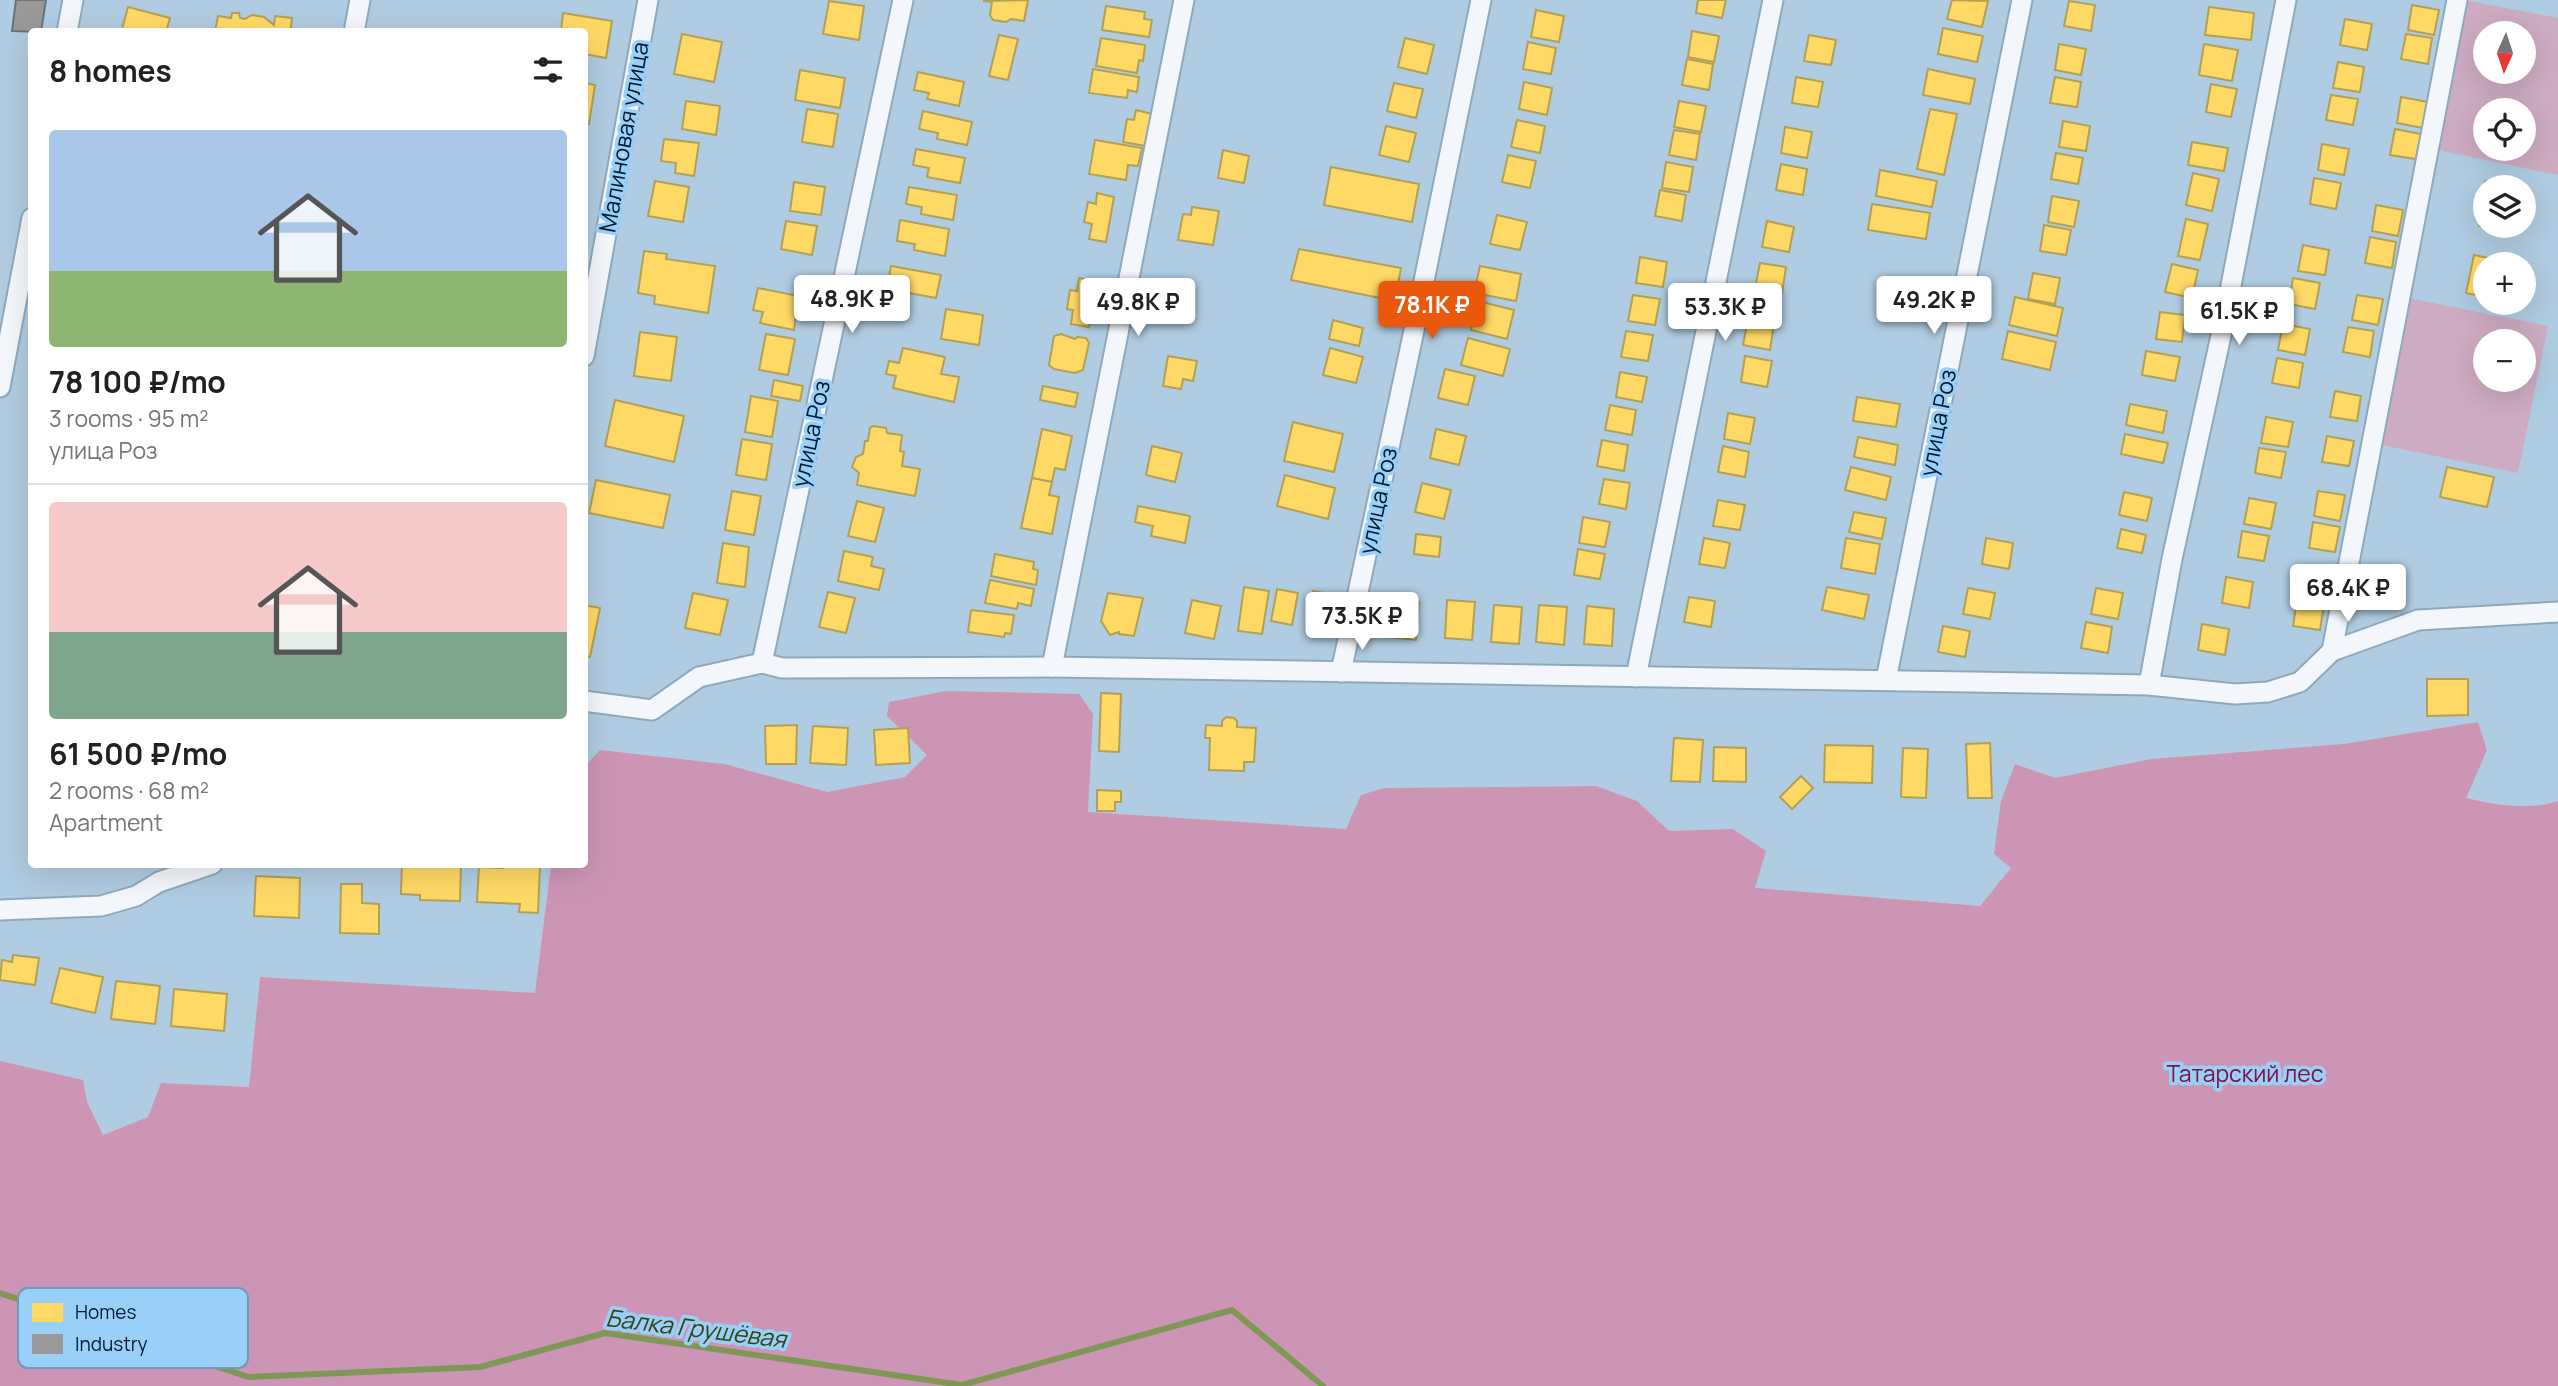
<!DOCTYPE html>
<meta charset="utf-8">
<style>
:root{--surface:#fff;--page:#f2f2f2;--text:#202124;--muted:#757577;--line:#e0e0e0;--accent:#ea580c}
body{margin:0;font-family:Manrope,sans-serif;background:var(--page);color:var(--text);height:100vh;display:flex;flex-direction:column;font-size:26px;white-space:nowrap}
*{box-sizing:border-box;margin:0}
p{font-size:23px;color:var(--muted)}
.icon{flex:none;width:38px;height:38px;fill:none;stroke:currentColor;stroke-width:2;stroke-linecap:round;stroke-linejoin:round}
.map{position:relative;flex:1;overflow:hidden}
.drawer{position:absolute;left:28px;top:28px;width:560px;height:840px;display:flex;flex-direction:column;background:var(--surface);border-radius:7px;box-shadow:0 7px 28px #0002}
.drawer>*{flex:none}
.needle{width:46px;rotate:183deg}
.controls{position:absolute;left:2473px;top:21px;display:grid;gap:14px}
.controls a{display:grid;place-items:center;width:63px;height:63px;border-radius:50%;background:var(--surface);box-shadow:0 7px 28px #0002;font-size:35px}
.price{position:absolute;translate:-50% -60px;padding:0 16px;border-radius:7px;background:#fff;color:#222;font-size:23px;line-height:46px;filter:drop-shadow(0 2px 4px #0008)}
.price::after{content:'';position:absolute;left:50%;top:42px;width:21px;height:16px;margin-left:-10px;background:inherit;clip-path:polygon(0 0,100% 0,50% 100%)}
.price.selected{background:var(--accent);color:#fff}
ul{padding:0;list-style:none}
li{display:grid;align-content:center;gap:14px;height:371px;padding:0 21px}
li+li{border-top:2px solid var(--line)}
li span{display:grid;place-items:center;height:217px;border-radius:7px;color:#555}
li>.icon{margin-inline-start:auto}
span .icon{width:126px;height:126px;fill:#fffc;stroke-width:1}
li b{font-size:30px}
h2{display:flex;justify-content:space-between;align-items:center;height:84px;padding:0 21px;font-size:30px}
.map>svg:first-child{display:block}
</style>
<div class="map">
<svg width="2558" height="1386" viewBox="0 0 2558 1386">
<rect width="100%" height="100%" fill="#b0cce2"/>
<g fill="#cdabc2" fill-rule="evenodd">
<path d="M2465 0 2558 18V175L2438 150ZM2485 33H2524V72H2485ZM2485 110H2524V149H2485Z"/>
<path d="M2408 298 2548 326 2518 473 2382 445ZM2485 341H2524V380H2485Z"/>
</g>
<path fill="#cc95b5" d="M946 691 1079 694 1093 714 1088 812 1346 829 1361 795 1384 788 1596 786 1637 801 1669 831 1733 829 1766 851 1755 888 1980 906 2011 868 1994 854 2001 801 2015 764 2055 778 2152 759 2344 744 2478 722 2487 750 2466 798C2495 805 2528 811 2558 801V1386H0V1061L83 1080 87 1102 103 1135 148 1117 161 1083 249 1087 260 977 535 993 551 865 584 864 585 766 600 750 724 764 827 792 905 777 927 755 887 716 889 702Z"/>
<g fill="#ffd966" stroke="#b2a055" stroke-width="2">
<polygon points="1028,0 1024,21 1011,19 1006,22 993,20 990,15 992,2 983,1"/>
<polygon points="1698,0 1726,0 1722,18 1696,13"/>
<polygon points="1952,0 1988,1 1982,27 1947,19"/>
<polygon points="829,1 864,6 859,40 823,34"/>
<polygon points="2069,1 2095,5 2091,31 2064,26"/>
<polygon points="2412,5 2439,10 2434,35 2408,30"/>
<polygon points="1106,6 1145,12 1144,19 1152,20 1149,37 1102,30"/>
<polygon points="128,7 170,18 166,32 134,32 122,29"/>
<polygon points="2209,7 2254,13 2251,40 2205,35"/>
<polygon points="1536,10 1564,16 1559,42 1531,37"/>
<polygon points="232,13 239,13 240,18 245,19 252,15 264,17 274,25 275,16 292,18 291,27 295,32 215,32 218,16 231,18"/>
<polygon points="563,13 612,21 606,58 584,54 584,32 561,32"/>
<polygon points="2345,19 2372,24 2367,50 2340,45"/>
<polygon points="1943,28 1983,36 1977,62 1938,54"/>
<polygon points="1692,31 1719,36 1714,62 1688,57"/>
<polygon points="682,34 722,42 714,82 674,74"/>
<polygon points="2406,34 2432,38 2428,64 2401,59"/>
<polygon points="999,35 1018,39 1008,80 989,76"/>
<polygon points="1809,35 1836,40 1831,65 1804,61"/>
<polygon points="1101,38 1145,45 1143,61 1139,60 1137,73 1096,66"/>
<polygon points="1405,38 1434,45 1427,74 1398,67"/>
<polygon points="1528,42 1556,48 1551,74 1523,69"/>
<polygon points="2059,44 2086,49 2081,75 2055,70"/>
<polygon points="2204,44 2238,50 2232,81 2199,75"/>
<polygon points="1687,59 1713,64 1709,90 1682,85"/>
<polygon points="2338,62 2364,67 2360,92 2333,88"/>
<polygon points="1093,69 1139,77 1137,92 1128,90 1127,98 1089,93"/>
<polygon points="1928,69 1975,79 1970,104 1923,95"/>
<polygon points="800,70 845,78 840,108 795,100"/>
<polygon points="918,72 964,82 959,106 927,99 929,93 914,90"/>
<polygon points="1796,77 1823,82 1818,107 1792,103"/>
<polygon points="2055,77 2081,82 2077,107 2050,103"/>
<polygon points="1524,82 1552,88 1547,115 1519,109"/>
<polygon points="584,83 595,85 589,124 584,124"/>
<polygon points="1394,83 1423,89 1416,118 1387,111"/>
<polygon points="2211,84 2237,89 2231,117 2206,112"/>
<polygon points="2331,95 2358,99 2353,125 2326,120"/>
<polygon points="2401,97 2428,102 2423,128 2397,123"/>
<polygon points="686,101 720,106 716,135 682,129"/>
<polygon points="1679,101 1706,106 1701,132 1674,127"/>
<polygon points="807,109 838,114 833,147 802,142"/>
<polygon points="1930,109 1957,114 1944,175 1917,169"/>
<polygon points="1136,110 1152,114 1146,146 1123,142 1127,119 1134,120"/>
<polygon points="923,111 972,122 967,145 937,139 938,133 919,129"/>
<polygon points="1517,120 1545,126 1540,153 1511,147"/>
<polygon points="2063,121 2090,126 2086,151 2059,147"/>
<polygon points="1386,126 1416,133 1409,162 1379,155"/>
<polygon points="1785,127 1812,132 1807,158 1781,153"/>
<polygon points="2395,129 2421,134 2416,159 2390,155"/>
<polygon points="1674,130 1700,134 1696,160 1669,155"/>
<polygon points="664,139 699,143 694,176 675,173 676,163 661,161"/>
<polygon points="1095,140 1142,148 1138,166 1128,165 1126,180 1089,174"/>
<polygon points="2192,142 2228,148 2224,171 2188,165"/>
<polygon points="2322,144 2349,149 2344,175 2318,170"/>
<polygon points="916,149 965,158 960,183 927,177 929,168 913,165"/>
<polygon points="1223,150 1249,156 1244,183 1218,178"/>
<polygon points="2056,153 2083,158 2078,184 2051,179"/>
<polygon points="1508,155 1536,161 1530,188 1502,182"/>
<polygon points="1666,162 1693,167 1689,192 1662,188"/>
<polygon points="1781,164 1807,169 1803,195 1776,190"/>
<polygon points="1331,167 1419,184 1412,222 1324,205"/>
<polygon points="1880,170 1937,181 1932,207 1876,196"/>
<polygon points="2193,173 2219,179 2212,211 2186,205"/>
<polygon points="2314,178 2341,183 2336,209 2310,204"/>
<polygon points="655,181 689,187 683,222 648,216"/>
<polygon points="2485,181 2515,185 2515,187 2485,187 2485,226 2511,226 2510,230 2479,226"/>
<polygon points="794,182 825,187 821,215 790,211"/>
<polygon points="909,187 957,195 953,220 921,214 922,207 906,204"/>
<polygon points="1660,190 1686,195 1682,221 1655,216"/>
<polygon points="1097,193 1114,197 1106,242 1089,239 1092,224 1084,222 1088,202 1096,204"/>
<polygon points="2052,196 2079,201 2074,227 2048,222"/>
<polygon points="1872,204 1930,213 1926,239 1868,230"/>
<polygon points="2376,205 2403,210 2398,236 2372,231"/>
<polygon points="1192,207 1219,211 1213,245 1178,240 1183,214 1191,215"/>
<polygon points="1497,215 1527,222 1520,250 1490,244"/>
<polygon points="2186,219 2208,224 2200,260 2178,256"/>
<polygon points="900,220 949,229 945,256 914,250 915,244 897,241"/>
<polygon points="786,221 817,226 812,255 781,249"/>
<polygon points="1767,221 1794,227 1789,252 1762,247"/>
<polygon points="2044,225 2071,230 2066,255 2040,251"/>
<polygon points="2370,237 2396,242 2392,268 2365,263"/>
<polygon points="2303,245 2329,250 2325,275 2298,271"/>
<polygon points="1299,249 1401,268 1395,301 1291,280"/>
<polygon points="644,251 667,254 666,259 715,266 708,313 654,304 655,296 638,293"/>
<polygon points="2474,255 2513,263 2485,264 2485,297 2466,293"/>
<polygon points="1640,257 1667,262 1663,287 1636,283"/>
<polygon points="1760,263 1786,267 1782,293 1755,288"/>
<polygon points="2172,264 2198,270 2192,298 2165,292"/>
<polygon points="891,266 941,275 936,298 904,292 905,285 888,282"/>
<polygon points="1480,266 1521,274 1516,301 1474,293"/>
<polygon points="2033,273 2060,278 2055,304 2028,299"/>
<polygon points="1079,278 1098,282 1089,327 1071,324 1073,310 1067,309 1070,290 1077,291"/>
<polygon points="2293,278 2320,283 2315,309 2289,304"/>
<polygon points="806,281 823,283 821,299 804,296"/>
<polygon points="758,288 798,296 794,330 760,323 763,312 753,310"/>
<polygon points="868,293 896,298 892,318 864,313"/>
<polygon points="1633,295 1660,299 1655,325 1628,321"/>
<polygon points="2357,295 2383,299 2378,325 2352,320"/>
<polygon points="2015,297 2063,308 2057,336 2009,325"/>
<polygon points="1478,301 1514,310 1507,339 1471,330"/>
<polygon points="946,309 983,315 979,345 941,339"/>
<polygon points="2160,312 2185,315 2182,342 2156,339"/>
<polygon points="1748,319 1774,324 1770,350 1743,345"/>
<polygon points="1333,320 1363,328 1359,346 1329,339"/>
<polygon points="2283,324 2310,329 2305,355 2278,350"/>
<polygon points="2348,327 2374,331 2370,357 2343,352"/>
<polygon points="1626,331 1653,335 1648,361 1621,357"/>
<polygon points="2008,331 2056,342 2050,370 2002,359"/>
<polygon points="640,332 677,337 671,381 634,376"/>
<polygon points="766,334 795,339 788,375 759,370"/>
<polygon points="1061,334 1075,339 1077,337 1086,338 1089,343 1083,370 1075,373 1054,369 1049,365 1054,336"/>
<polygon points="1468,338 1510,349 1503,376 1461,365"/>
<polygon points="903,348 945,357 941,374 959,377 954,402 893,388 896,376 886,374 889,361 899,363"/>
<polygon points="1330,348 1363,357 1356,383 1323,375"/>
<polygon points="2146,351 2180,357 2175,381 2142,375"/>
<polygon points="1168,356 1197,361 1193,381 1183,379 1181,389 1163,386"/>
<polygon points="1745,356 1772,361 1767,387 1741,382"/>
<polygon points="2277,358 2303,363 2299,388 2272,383"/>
<polygon points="1445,369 1475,376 1468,405 1438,398"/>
<polygon points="1620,372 1647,377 1642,402 1616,397"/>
<polygon points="774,380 803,386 800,401 771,396"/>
<polygon points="1043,386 1078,393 1075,407 1040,400"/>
<polygon points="2335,391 2361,396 2357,421 2330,417"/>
<polygon points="751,396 778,401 772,437 745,432"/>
<polygon points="1857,397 1900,404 1896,427 1853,421"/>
<polygon points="615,400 684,416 674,462 605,446"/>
<polygon points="2130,404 2167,411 2163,433 2126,425"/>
<polygon points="1610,405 1636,410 1632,435 1605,430"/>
<polygon points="1728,413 1755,418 1750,444 1724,439"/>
<polygon points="2266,417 2293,422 2288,447 2261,443"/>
<polygon points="1293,422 1343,434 1334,472 1284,461"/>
<polygon points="873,426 886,428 887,433 902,435 900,451 904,452 902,466 920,469 915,496 857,485 859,473 852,467 856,457 863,454 865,441 868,441 870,428"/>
<polygon points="1042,429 1072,436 1065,470 1055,468 1052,482 1032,478"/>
<polygon points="1436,429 1466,436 1459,465 1430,458"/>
<polygon points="2125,434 2168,443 2163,463 2121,454"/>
<polygon points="2327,436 2354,441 2349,466 2322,462"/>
<polygon points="1858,437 1898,445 1895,465 1854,457"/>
<polygon points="742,439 772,444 766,480 736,475"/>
<polygon points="1602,440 1628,445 1624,471 1597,466"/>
<polygon points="1152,446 1182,453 1175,482 1146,475"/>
<polygon points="1723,446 1749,452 1745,477 1718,472"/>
<polygon points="2259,448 2286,452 2281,478 2255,473"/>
<polygon points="1851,467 1891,477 1886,500 1845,490"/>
<polygon points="2447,467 2494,477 2487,507 2440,497"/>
<polygon points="1285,475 1335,488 1328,519 1277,506"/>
<polygon points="1032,478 1052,482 1049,495 1059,497 1052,534 1021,528"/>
<polygon points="1604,479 1630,483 1626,509 1599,504"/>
<polygon points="596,480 670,495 663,528 589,513"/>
<polygon points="1422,483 1451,490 1444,519 1415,512"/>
<polygon points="732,491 761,496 754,535 725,530"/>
<polygon points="2318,491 2345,495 2340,521 2314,516"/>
<polygon points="2124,492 2152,498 2147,521 2119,515"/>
<polygon points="2249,498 2276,503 2271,529 2244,524"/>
<polygon points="1718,500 1745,505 1740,530 1713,526"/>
<polygon points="857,501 884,508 875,542 848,536"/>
<polygon points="1138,506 1190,516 1185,543 1151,536 1153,526 1135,522"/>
<polygon points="1854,512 1886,518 1882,539 1849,532"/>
<polygon points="1583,517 1610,522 1605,547 1579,543"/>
<polygon points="2313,522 2340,527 2335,552 2309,548"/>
<polygon points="2121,529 2146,535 2142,553 2117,548"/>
<polygon points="2242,531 2269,536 2264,561 2238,557"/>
<polygon points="1416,534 1441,537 1439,557 1414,554"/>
<polygon points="1704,538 1730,543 1725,568 1699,564"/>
<polygon points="1846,538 1880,544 1875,574 1841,568"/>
<polygon points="1986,538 2013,543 2009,569 1982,564"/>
<polygon points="723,543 749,547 745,587 717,583"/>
<polygon points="1578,549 1605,554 1600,579 1574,575"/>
<polygon points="844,551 873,557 871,566 884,569 879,590 838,581"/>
<polygon points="995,554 1034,562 1033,569 1038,570 1036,585 991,576"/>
<polygon points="2305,569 2331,574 2327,600 2300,595"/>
<polygon points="2226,577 2253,582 2249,608 2222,603"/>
<polygon points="990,580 1034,589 1031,606 1018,603 1017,609 985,603"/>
<polygon points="1244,587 1269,591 1262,634 1238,631"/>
<polygon points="1827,587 1869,595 1864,619 1822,610"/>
<polygon points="1968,588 1995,593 1990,619 1963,614"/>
<polygon points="2096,588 2123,593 2118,619 2091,614"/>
<polygon points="1277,589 1298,593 1292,625 1271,621"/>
<polygon points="1313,591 1334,595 1328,628 1307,624"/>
<polygon points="828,592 855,598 846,633 819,627"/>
<polygon points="693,593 728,600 720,635 685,628"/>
<polygon points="1108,593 1143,598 1134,636 1119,634 1119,632 1110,635 1101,621"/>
<polygon points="1689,597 1715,601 1711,627 1684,622"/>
<polygon points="1192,600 1221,606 1214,639 1185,633"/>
<polygon points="1392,600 1419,602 1416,640 1389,637"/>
<polygon points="1447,600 1475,602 1472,640 1445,638"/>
<polygon points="2297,600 2324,605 2320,630 2293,626"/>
<polygon points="584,605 600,608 590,657 584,656"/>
<polygon points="1494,605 1522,607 1519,644 1491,642"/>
<polygon points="1539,605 1567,607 1564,645 1536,642"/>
<polygon points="1587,606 1614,609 1612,646 1584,644"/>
<polygon points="971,610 1014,615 1011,634 1005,633 1004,637 968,632"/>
<polygon points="2086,622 2112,627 2108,653 2081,648"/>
<polygon points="2202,624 2229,629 2225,655 2198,650"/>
<polygon points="1943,626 1970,631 1965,657 1938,652"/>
<polygon points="2427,679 2468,679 2468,715 2427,716"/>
<polygon points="1101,693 1121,694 1119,752 1099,751"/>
<polygon points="1226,717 1234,718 1237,721 1237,727 1256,728 1254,762 1244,762 1244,771 1209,770 1210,738 1205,738 1206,725 1222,726 1222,721"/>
<polygon points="797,725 796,764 766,764 765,726"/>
<polygon points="813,726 848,728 846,765 810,763"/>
<polygon points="908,728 910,763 876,765 874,730"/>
<polygon points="1674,738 1703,740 1700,782 1671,781"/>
<polygon points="1990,743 1992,798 1968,798 1966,744"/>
<polygon points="1825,745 1873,746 1872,783 1824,782"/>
<polygon points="1714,747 1746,748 1746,782 1713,781"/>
<polygon points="1903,748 1928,749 1926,798 1901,797"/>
<polygon points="1801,776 1813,788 1792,809 1780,797"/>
<polygon points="1097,790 1121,791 1121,802 1115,802 1115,811 1097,811"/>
<polygon points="402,864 461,865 460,901 420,900 420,895 401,894"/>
<polygon points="503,864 540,865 538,913 519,912 520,904 477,902 479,867 503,868"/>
<polygon points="256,876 300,878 299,918 254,916"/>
<polygon points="341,884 362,884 362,903 379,904 379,934 340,933"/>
<polygon points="13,955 39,958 35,985 0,980 2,960 12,962"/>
<polygon points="60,968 103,977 95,1013 51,1003"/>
<polygon points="116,981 160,986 155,1024 111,1019"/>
<polygon points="174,989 227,994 224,1031 171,1026"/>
</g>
<polygon fill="#999" stroke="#6b7379" stroke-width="2" points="16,0 46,0 41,32 12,31"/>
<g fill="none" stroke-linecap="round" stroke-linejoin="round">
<polyline stroke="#7f9755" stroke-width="6" points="0,1293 248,1377 480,1367 605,1333 962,1385 1232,1310 1323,1386"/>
<defs>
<g id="street">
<polyline points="67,32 73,0"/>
<polyline points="354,32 360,0"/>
<polyline points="584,356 648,0"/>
<polyline points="0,387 32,218"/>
<polyline points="2332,651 2457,0"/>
<polyline points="762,663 903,0"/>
<polyline points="1052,667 1184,0"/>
<polyline points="1341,672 1412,340 1481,0"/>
<polyline points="1636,677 1773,0"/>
<polyline points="1886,680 2022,0"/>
<polyline points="2149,685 2172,559 2224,322 2286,0"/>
<polyline points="584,701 652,710 699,677 762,663 782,668 1052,667 2149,685 2235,694 2268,692 2300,682 2332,651 2418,620 2558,612"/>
<polyline points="0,910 101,906 136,896 159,882 212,864"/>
</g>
</defs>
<use href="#street" stroke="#8fa9bc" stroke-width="23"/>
<use href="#street" stroke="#f3f7fb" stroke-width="19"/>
</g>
<g text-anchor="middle" stroke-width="7" stroke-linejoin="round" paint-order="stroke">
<g font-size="23" fill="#001b2d" stroke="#9ad0f8">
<text transform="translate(624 137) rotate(-80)" y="8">Малиновая улица</text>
<text transform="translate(1938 423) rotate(-79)" y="8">улица Роз</text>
<text transform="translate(811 434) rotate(-78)" y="8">улица Роз</text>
<text transform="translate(1378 501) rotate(-78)" y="8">улица Роз</text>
</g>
<g font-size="23" fill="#821043" stroke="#9ad0f8">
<text x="2245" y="1082">Татарский лес</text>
</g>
<g font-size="24" font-style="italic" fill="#37430f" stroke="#9ad0f8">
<text transform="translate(696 1329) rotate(7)" y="8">Балка Грушёвая</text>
</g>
</g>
<rect x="18" y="1288" width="230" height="80" rx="10" fill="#9ad0f8" stroke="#6c9abb" stroke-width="2"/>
<rect x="32" y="1303" width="31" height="19" fill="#ffd966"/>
<rect x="32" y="1334" width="31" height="20" fill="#999"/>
<g font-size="19" fill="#001b2d">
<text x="75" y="1319">Homes</text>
<text x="75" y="1351">Industry</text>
</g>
</svg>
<div class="controls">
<a><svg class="needle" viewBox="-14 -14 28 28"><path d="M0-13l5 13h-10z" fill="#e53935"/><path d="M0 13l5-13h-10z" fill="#757577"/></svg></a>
<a><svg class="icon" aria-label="locate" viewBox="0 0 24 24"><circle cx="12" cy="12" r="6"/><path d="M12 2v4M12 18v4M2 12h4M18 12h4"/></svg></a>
<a><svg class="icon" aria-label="layers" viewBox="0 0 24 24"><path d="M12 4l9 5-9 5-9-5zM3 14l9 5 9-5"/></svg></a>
<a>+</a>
<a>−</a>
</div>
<b class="price" style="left:852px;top:335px">48.9K ₽</b>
<b class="price" style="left:1934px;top:336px">49.2K ₽</b>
<b class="price" style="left:1138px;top:338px">49.8K ₽</b>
<b class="price selected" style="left:1432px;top:341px">78.1K ₽</b>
<b class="price" style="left:1725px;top:343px">53.3K ₽</b>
<b class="price" style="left:2239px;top:347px">61.5K ₽</b>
<b class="price" style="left:2348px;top:624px">68.4K ₽</b>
<b class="price" style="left:1362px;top:652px">73.5K ₽</b>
<section class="drawer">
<h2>8 homes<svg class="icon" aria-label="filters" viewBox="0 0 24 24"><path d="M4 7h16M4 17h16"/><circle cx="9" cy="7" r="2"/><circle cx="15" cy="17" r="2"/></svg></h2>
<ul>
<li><span style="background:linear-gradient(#a9c7e8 65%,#8fb573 0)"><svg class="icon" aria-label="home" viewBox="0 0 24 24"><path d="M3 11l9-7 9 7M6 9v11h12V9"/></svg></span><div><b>78 100 ₽/mo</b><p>3 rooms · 95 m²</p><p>улица Роз</p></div></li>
<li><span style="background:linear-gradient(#f6c9c9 60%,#7fa58c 0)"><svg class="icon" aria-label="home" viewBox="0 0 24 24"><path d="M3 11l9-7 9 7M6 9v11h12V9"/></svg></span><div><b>61 500 ₽/mo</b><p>2 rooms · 68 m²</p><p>Apartment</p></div></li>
</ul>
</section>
</div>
